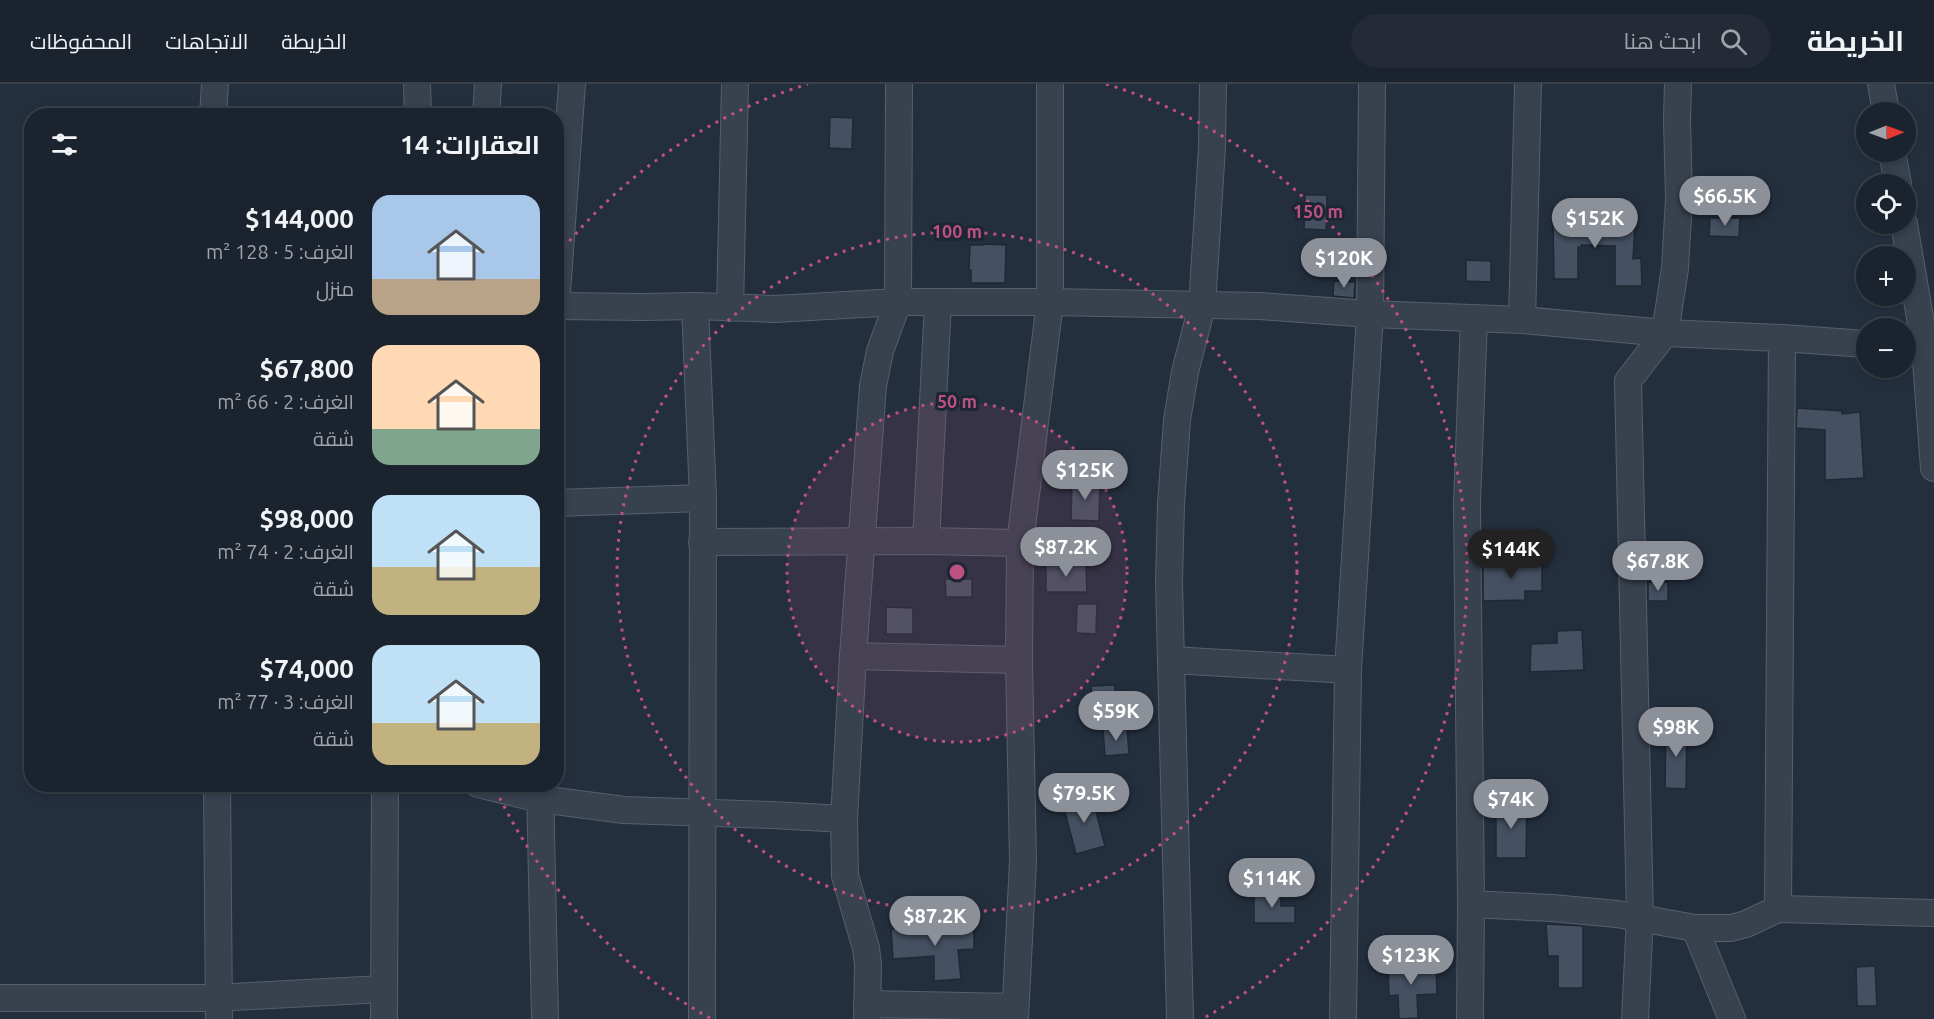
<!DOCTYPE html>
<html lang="ar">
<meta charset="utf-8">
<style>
:root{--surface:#1b232e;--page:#242b36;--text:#f1f3f6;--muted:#a0a4aa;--line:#39404a;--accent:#8c9099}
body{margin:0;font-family:Ubuntu,Cairo,sans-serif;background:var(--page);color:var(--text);direction:rtl;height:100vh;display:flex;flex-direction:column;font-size:22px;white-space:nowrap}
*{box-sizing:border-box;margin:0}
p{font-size:20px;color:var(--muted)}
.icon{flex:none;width:33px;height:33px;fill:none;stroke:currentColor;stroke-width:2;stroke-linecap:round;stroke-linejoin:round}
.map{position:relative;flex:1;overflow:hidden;direction:ltr}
.sheet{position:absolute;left:24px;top:24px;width:540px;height:684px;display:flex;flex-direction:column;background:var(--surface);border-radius:24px;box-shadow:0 3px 9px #0003,0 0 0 2px var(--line);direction:rtl}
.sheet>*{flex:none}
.needle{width:39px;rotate:89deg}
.fabs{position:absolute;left:1856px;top:18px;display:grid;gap:12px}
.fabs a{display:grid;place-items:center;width:60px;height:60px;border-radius:50%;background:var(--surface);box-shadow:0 3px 9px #0003,0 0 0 2px var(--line);font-size:30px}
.price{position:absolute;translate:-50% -51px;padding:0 14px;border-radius:21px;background:var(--accent);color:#fff;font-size:20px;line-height:39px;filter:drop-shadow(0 2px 3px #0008)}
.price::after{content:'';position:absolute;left:50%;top:36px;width:18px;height:14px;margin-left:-9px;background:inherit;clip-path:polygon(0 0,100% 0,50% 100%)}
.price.on{background:#222;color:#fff}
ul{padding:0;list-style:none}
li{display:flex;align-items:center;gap:18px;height:150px;padding:0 24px}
li span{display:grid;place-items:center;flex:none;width:168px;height:120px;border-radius:18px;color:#555}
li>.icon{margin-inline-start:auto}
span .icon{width:72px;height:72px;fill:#fffc;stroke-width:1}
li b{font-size:26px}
h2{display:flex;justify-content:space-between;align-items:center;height:72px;padding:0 24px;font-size:26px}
header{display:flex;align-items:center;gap:36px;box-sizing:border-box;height:84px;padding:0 30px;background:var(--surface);border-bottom:2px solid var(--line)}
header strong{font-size:28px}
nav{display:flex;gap:33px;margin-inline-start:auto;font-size:21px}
.search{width:420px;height:54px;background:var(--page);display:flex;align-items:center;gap:15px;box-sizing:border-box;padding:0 21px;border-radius:33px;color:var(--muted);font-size:22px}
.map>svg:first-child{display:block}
</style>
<header>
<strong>الخريطة</strong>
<div class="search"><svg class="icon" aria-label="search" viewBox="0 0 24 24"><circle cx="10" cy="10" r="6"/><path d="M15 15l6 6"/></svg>ابحث هنا</div>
<nav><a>الخريطة</a><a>الاتجاهات</a><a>المحفوظات</a></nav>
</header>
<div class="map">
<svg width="1934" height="935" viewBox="0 0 1934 935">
<rect width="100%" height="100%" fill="#242f3e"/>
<g fill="#455162" stroke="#1f2835" stroke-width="1.5">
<polygon points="830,33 853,34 852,65 829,64"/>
<polygon points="1305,111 1327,111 1326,146 1304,145"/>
<polygon points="1710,134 1740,134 1739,153 1709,152"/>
<polygon points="1553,135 1581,135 1581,139 1635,142 1633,175 1641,174 1642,202 1615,202 1615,162 1581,161 1581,164 1578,163 1578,195 1554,195"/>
<polygon points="983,160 1006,161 1005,199 971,199 971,186 969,186 970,161 983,161"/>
<polygon points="1466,176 1491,177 1491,198 1466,197"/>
<polygon points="1334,197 1355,198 1354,214 1333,212"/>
<polygon points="1797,324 1842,327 1842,330 1860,328 1864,394 1825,396 1825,346 1796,344"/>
<polygon points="1072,397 1100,398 1099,437 1071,436"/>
<polygon points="1483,478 1542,478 1542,507 1525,507 1525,516 1483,517"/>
<polygon points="1046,480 1086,480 1087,508 1046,508"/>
<polygon points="945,495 972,495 972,513 946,513"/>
<rect x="1648" y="498" width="20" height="19"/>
<polygon points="1077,520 1097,520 1096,550 1076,549"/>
<polygon points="886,523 913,524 913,550 886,550"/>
<polygon points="1582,546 1584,586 1530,588 1531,560 1557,559 1557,547"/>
<polygon points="1115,601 1116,633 1093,635 1091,602"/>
<polygon points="1127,643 1129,670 1105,672 1103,645"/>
<polygon points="1666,644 1687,644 1686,705 1665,704"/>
<polygon points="1091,709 1105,762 1076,770 1062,717"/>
<polygon points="1496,717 1527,718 1526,774 1496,774"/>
<polygon points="1254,809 1281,809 1281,822 1295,822 1295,839 1254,839"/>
<polygon points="1546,840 1583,842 1583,904 1558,904 1558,872 1548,872"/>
<polygon points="943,842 974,843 974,865 958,866 961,895 934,897 934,872 893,875 891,845"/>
<polygon points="1436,880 1437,910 1417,911 1418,934 1399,935 1398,911 1389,912 1388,882"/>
<polygon points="1875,882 1877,922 1857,922 1856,883"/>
</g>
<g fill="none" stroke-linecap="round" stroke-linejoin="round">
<defs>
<g id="minor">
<polyline points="417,0 418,32"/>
<polyline points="1881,0 1886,28"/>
<polyline points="213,32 215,0"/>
<polyline points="486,32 488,0"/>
<polyline points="1892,68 1898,100"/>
<polyline points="1904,140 1925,263 1934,384"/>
<polyline points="556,222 644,223 695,222 775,225 898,218 1050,218 1260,222 1370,230 1522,236 1665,249 1782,254 1866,260"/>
<polyline points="556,222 572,0"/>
<polyline points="695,222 703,414 702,935"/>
<polyline points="730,224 735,0"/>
<polyline points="1522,236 1528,0"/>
<polyline points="556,419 703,414"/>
<polyline points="926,457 938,218"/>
<polyline points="702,458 926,457 1020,459"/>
<polyline points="853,572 1019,576"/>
<polyline points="1171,576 1348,586"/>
<polyline points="217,700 219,935"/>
<polyline points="478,700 540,715 624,726 772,731 844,735"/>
<polyline points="540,700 545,935"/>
<polyline points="1471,820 1552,824 1617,830 1695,844 1731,844 1746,840 1778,825 1934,829"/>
<polyline points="1778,825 1782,254"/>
<polyline points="1695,844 1732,935"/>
<polyline points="0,914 214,914 383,905"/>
<polyline points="867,920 1015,923"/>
<polyline points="384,935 385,700"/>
<polyline points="867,935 868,880 866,864 845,792 844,735 853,572 873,302 880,267 898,218 899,0"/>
<polyline points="1015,935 1023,777 1019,576 1020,459 1050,218 1050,0"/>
<polyline points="1180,935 1169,498 1171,420 1177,336 1185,288 1202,222 1212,63 1213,0"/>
<polyline points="1343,935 1348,586 1370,230 1372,0"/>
<polyline points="1470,935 1471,820 1467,419 1474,235"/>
<polyline points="1635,935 1640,833 1628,297 1665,249 1675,184 1679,115 1677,36 1678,0"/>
</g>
</defs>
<use href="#minor" stroke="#565f6c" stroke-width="28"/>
<use href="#minor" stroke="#38414e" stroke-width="26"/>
</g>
<circle cx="957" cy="488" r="170" fill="#bd5182" fill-opacity=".12"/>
<g fill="none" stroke="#bd5182" stroke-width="3" stroke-dasharray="3 6">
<circle cx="957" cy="488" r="170"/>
<circle cx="957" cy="488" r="340"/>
<path d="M710 934A510 510 0 0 1 495 704M558 171A510 510 0 0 1 808 0M1106 0A510 510 0 0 1 1204 934"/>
</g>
<circle cx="957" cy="488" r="9" fill="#bd5182" stroke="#1d2633" stroke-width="3"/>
<g font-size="18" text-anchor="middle" font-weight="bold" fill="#bd5182" stroke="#1d2633" stroke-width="6" stroke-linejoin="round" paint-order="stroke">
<text x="1318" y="134">150 m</text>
<text x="957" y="154">100 m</text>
<text x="957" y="324">50 m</text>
</g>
</svg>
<div class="fabs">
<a><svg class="needle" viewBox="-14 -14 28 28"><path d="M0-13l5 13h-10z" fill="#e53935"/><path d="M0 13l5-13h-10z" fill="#a0a4aa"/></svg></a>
<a><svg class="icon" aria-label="locate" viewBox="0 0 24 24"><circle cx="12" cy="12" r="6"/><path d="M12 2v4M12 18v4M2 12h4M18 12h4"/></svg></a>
<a>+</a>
<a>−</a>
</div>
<b class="price" style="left:1725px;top:143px">$66.5K</b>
<b class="price" style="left:1595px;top:165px">$152K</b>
<b class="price" style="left:1344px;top:205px">$120K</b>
<b class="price" style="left:1085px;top:417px">$125K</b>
<b class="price" style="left:1066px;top:494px">$87.2K</b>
<b class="price on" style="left:1511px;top:496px">$144K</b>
<b class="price" style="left:1658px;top:508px">$67.8K</b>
<b class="price" style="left:1116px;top:658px">$59K</b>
<b class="price" style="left:1676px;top:674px">$98K</b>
<b class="price" style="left:1084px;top:740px">$79.5K</b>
<b class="price" style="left:1511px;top:746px">$74K</b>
<b class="price" style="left:1272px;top:825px">$114K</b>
<b class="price" style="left:935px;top:863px">$87.2K</b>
<b class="price" style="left:1411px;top:902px">$123K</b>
<section class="sheet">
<h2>العقارات: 14<svg class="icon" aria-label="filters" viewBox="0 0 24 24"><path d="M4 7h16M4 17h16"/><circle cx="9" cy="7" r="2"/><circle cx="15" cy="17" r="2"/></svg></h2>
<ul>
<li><span style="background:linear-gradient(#a9c7e8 70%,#b9a48a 0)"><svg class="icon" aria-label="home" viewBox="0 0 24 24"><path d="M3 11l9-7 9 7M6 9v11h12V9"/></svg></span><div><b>$144,000</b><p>الغرف: 5 · 128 m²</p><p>منزل</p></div></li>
<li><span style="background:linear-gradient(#ffd9b3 70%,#7fa58c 0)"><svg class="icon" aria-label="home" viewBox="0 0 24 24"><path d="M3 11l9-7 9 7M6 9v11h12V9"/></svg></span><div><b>$67,800</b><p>الغرف: 2 · 66 m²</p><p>شقة</p></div></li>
<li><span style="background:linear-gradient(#bfe0f5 60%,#c2b280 0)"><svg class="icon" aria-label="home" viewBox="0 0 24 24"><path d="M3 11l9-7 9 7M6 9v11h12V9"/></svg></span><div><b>$98,000</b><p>الغرف: 2 · 74 m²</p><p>شقة</p></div></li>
<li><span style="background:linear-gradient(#bfe0f5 65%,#c2b280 0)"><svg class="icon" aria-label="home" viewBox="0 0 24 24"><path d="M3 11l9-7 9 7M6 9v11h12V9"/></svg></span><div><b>$74,000</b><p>الغرف: 3 · 77 m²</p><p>شقة</p></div></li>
</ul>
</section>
</div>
